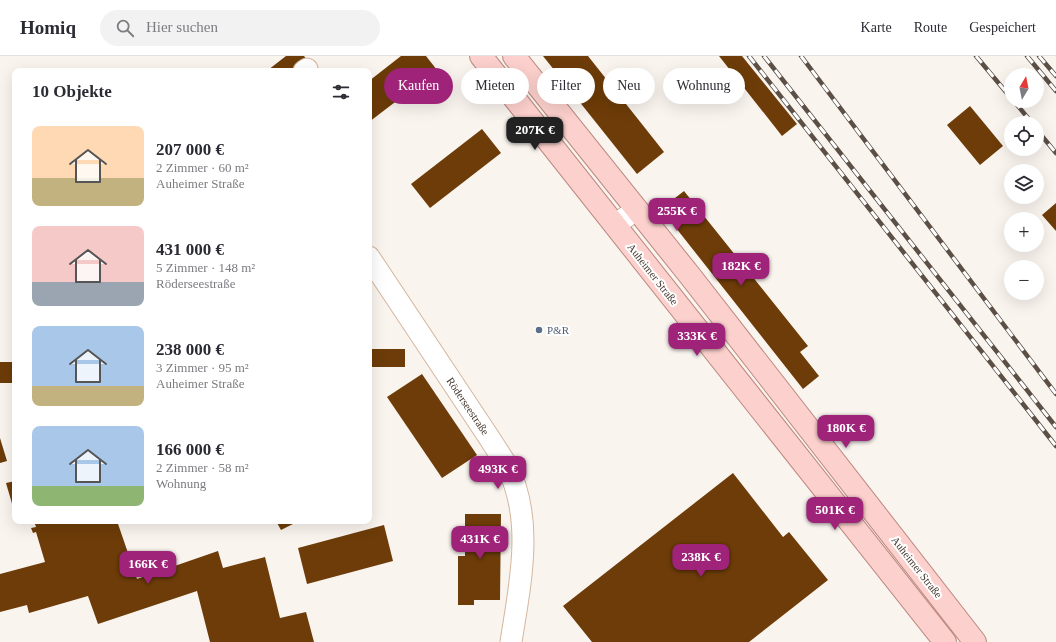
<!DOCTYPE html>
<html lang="de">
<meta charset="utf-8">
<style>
:root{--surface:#fff;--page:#f2f2f3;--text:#2b2b33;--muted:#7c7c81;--line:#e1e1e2;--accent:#9e2379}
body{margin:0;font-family:Georgia,serif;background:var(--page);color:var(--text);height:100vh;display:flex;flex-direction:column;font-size:15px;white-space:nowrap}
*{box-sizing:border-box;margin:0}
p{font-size:13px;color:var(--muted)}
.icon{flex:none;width:22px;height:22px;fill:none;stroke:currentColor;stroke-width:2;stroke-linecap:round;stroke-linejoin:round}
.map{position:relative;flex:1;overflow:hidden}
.side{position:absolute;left:12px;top:12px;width:360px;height:456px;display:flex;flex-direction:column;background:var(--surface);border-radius:8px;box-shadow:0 4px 16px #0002}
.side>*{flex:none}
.top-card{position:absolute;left:384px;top:12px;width:380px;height:36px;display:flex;gap:8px}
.needle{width:26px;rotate:10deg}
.tools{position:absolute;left:1004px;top:12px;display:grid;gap:8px}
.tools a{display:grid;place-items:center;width:40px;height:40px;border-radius:50%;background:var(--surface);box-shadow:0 4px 16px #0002;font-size:20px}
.price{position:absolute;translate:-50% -34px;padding:0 9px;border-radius:8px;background:var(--accent);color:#fff;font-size:13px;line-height:26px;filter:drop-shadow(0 1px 2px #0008)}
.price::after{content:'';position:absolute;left:50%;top:24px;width:12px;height:9px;margin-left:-6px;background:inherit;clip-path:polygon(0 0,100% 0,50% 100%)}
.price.selected{background:#222;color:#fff}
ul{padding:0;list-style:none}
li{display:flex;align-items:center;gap:12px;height:100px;padding:0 20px}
li span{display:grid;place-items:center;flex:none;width:112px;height:80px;border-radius:8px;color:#555}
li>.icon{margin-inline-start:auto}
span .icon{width:48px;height:48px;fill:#fffc;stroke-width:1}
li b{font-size:17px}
h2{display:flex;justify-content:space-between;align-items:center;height:48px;padding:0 20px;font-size:17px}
.tag{padding:0 14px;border-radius:18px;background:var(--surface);box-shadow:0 4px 16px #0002;font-size:14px;line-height:36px}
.tag.selected{background:var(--accent);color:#fff}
header{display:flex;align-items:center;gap:24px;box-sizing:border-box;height:56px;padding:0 20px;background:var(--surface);border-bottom:1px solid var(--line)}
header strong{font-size:19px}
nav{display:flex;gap:22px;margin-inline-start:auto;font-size:14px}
.search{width:280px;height:36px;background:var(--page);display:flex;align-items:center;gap:10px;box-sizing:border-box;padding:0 14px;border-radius:22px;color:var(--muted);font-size:15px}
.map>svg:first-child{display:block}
</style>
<header>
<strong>Homiq</strong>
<div class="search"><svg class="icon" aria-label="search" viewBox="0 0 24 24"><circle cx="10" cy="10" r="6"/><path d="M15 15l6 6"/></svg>Hier suchen</div>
<nav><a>Karte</a><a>Route</a><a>Gespeichert</a></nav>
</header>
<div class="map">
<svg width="1056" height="586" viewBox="0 0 1056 586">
<rect width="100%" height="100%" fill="#faf4ef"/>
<g fill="#6d3c08">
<polygon points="286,0 304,0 307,4 292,15 269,15 268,14"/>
<polygon points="401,0 426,0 437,14 369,66 369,25"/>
<polygon points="543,0 588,0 664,96 637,118"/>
<polygon points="719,0 742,0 797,68 782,80"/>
<polygon points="970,50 1003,90 980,109 947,69"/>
<polygon points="482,73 501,97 430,152 411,128"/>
<polygon points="684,135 808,290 800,296 819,320 803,333 661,153"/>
<polygon points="1056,147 1056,175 1042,159"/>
<rect x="369" y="293" width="36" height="18"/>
<rect x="0" y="306" width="15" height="21"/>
<polygon points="422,318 477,399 442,422 387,341"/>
<polygon points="0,382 7,405 0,407"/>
<polygon points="733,417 783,481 789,476 828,524 749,586 592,586 563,550"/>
<polygon points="15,425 15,450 13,451 6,427"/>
<polygon points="465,458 501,458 500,544 474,544 474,549 458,549 458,500 465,500"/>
<polygon points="34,465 117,465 137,523 218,495 223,512 265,501 280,562 306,556 314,586 210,586 197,535 98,568 88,540 29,557 27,549 0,556 0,518 45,506 36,476 33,477 31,472 36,471"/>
<polygon points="276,465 299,465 281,474"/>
<polygon points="384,469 393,505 307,528 298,492"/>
</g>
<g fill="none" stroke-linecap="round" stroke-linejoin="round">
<defs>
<g id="minor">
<polyline points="304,15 307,13"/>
<polyline points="615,169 637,153"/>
<path d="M369 201 490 383C495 391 501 400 506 408 535 463 520 528 511 586"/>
</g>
<g id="major">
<polyline points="481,0 945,586"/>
<polyline points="514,0 691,221 975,586"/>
</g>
</defs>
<use href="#minor" stroke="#d4b69f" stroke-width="23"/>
<use href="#major" stroke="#bb877f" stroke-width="24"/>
<use href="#minor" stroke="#fff" stroke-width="21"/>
<use href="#major" stroke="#fcd0cc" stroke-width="22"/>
<defs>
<g id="rail">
<polyline points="749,0 1056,390"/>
<polyline points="764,0 1056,371"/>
<polyline points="801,0 1056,338"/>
<polyline points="976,0 1011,42"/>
<polyline points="1027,0 1056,35"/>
<polyline points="1039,0 1056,20"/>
<polyline points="1014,45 1032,67"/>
<polyline points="1037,74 1056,97"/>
</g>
</defs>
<use href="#rail" stroke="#5b4f46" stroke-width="4.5"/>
<use href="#rail" stroke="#fff" stroke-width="3" stroke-dasharray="9" stroke-linecap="butt"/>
</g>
<circle fill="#5c6f8a" stroke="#fff" stroke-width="1.5" cx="539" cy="274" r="4"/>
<g text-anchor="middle" stroke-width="4" stroke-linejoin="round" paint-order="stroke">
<g font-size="11" fill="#463930" stroke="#fff">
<text transform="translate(653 218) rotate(52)" y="4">Auheimer Straße</text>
<text transform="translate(468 350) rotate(56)" y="4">Röderseestraße</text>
<text transform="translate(917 511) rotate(52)" y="4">Auheimer Straße</text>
</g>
<g font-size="11" fill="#4e5e75" stroke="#fff" text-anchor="start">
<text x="547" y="278">P&amp;R</text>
</g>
</g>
</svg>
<div class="tools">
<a><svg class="needle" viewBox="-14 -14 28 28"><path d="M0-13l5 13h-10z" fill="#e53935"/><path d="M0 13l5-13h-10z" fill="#7c7c81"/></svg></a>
<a><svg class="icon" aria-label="locate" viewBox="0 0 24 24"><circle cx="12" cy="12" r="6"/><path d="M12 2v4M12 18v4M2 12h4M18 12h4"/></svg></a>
<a><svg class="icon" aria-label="layers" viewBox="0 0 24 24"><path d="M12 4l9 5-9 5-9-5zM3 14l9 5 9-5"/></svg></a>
<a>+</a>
<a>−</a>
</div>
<b class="price selected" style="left:535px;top:95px">207K €</b>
<b class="price" style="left:677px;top:176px">255K €</b>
<b class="price" style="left:741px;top:231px">182K €</b>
<b class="price" style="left:697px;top:301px">333K €</b>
<b class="price" style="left:846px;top:393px">180K €</b>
<b class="price" style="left:498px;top:434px">493K €</b>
<b class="price" style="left:835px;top:475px">501K €</b>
<b class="price" style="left:480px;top:504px">431K €</b>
<b class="price" style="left:701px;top:522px">238K €</b>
<b class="price" style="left:148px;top:529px">166K €</b>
<div class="top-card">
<a class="tag selected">Kaufen</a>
<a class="tag">Mieten</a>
<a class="tag">Filter</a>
<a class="tag">Neu</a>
<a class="tag">Wohnung</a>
</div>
<section class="side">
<h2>10 Objekte<svg class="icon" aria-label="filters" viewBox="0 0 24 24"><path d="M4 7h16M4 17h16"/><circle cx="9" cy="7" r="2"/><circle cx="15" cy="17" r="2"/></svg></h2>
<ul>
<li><span style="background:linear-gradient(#ffd9b3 65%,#c2b280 0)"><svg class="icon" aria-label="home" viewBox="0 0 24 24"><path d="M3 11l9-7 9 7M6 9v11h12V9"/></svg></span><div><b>207 000 €</b><p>2 Zimmer · 60 m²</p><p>Auheimer Straße</p></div></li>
<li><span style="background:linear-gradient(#f6c9c9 70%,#9aa5b1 0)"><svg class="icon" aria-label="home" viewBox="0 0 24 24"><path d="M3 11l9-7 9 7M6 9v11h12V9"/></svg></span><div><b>431 000 €</b><p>5 Zimmer · 148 m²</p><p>Röderseestraße</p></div></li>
<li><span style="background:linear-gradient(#a9c7e8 75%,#c2b280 0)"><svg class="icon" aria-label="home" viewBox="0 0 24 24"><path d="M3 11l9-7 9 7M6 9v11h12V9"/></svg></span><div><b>238 000 €</b><p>3 Zimmer · 95 m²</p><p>Auheimer Straße</p></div></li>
<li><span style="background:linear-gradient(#a9c7e8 75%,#8fb573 0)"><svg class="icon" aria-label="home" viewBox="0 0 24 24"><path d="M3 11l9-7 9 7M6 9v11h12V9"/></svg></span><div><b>166 000 €</b><p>2 Zimmer · 58 m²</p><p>Wohnung</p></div></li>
</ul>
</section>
</div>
